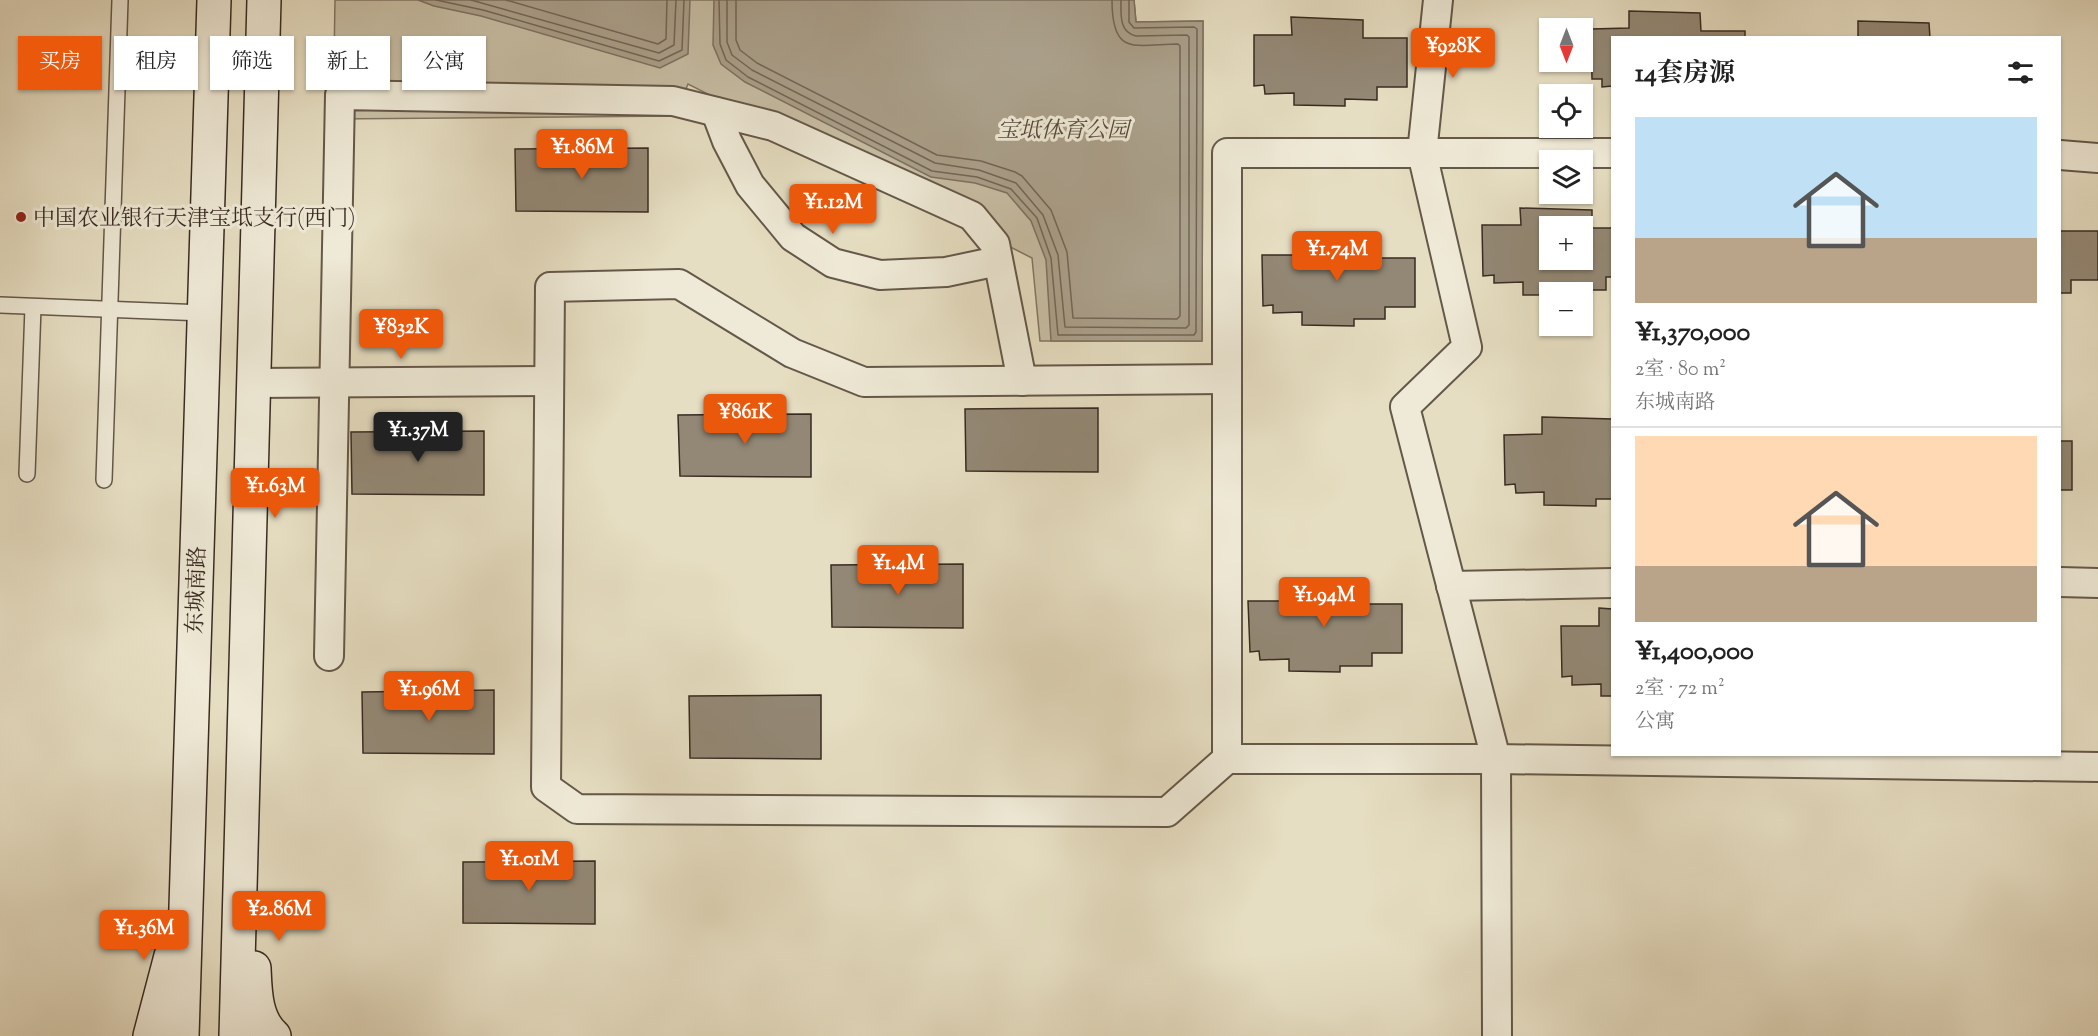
<!DOCTYPE html>
<html lang="zh">
<meta charset="utf-8">
<style>
:root{--surface:#fff;--page:#f2f2f2;--text:#222;--muted:#767676;--line:#e0e0e0;--accent:#ea580c}
body{margin:0;font-family:"Sorts Mill Goudy","Noto Serif SC",serif;background:var(--page);color:var(--text);height:100vh;display:flex;flex-direction:column;font-size:22px;white-space:nowrap}
*{box-sizing:border-box;margin:0}
p{font-size:20px;color:var(--muted)}
.icon{flex:none;width:33px;height:33px;fill:none;stroke:currentColor;stroke-width:2;stroke-linecap:round;stroke-linejoin:round}
.map{position:relative;flex:1;overflow:hidden}
.drawer{position:absolute;left:1611px;top:36px;width:450px;height:720px;display:flex;flex-direction:column;background:var(--surface);border-radius:0px;box-shadow:0 2px 4px #0004}
.drawer>*{flex:none}
.hud{position:absolute;left:18px;top:36px;width:570px;height:54px;display:flex;gap:12px}
.needle{width:39px;rotate:180deg}
.fabs{position:absolute;left:1539px;top:18px;display:grid;gap:12px}
.fabs a{display:grid;place-items:center;width:54px;height:54px;border-radius:0px;background:var(--surface);box-shadow:0 2px 4px #0004;font-size:30px}
.price{position:absolute;translate:-50% -51px;padding:0 14px;border-radius:6px;background:var(--accent);color:#fff;font-size:20px;line-height:39px;filter:drop-shadow(0 2px 3px #0008)}
.price::after{content:'';position:absolute;left:50%;top:36px;width:18px;height:14px;margin-left:-9px;background:inherit;clip-path:polygon(0 0,100% 0,50% 100%)}
.price.on{background:#222;color:#fff}
ul{padding:0;list-style:none}
li{display:grid;align-content:center;gap:12px;height:318px;padding:0 24px}
li+li{border-top:2px solid var(--line)}
li span{display:grid;place-items:center;height:186px;border-radius:0px;color:#555}
li>.icon{margin-inline-start:auto}
span .icon{width:108px;height:108px;fill:#fffc;stroke-width:1}
li b{font-size:26px}
h2{display:flex;justify-content:space-between;align-items:center;height:72px;padding:0 24px;font-size:26px}
.pill{padding:0 21px;border-radius:0px;background:var(--surface);box-shadow:0 2px 4px #0004;font-size:21px;line-height:54px}
.pill.on{background:var(--accent);color:#fff}
.map>svg:first-child{display:block}
</style>
<div class="map">
<svg width="2098" height="1036" viewBox="0 0 2098 1036">
<rect width="100%" height="100%" fill="#e6dec2"/>
<filter id="stains"><feTurbulence type="fractalNoise" baseFrequency=".00333" numOctaves="4"/><feColorMatrix values="0 0 0 0 .2 0 0 0 0 .09 0 0 0 0 .02 0 0 0 .5 -.17"/></filter>
<radialGradient id="worn" r=".72"><stop offset=".6" stop-color="#630" stop-opacity="0"/><stop offset="1" stop-color="#630" stop-opacity=".3"/></radialGradient>
<polygon fill="#c9c0a7" stroke="#817664" stroke-width="1.5" points="335,0 1134,0 1136,22 1203,21 1202,341 1040,341 1032,258 688,84 675,116 333,119"/>
<g fill="#aba18c" stroke="#7d7262" stroke-width="1.5">
<polygon points="418,0 690,0 688,54 660,68 481,16 434,6"/>
<polygon points="714,0 1134,0 1136,22 1203,21 1202,341 1051,341 1046,260 1031,221 1007,193 975,183 931,177 745,82 721,64 713,45"/>
</g>
<g fill="none" stroke-linecap="round" stroke-linejoin="round">
<g stroke="#726657" stroke-width="1.5">
<polyline points="436,0 483,10 659,61 682,50 684,0"/>
<polyline points="471,0 659,53 674,45 676,0"/>
<polyline points="506,0 658,44 666,39 667,0"/>
<polyline points="719,0 720,44 726,60 748,77 932,171 977,177 1011,189 1037,218 1051,258 1058,335 1194,335 1196,332 1197,29 1194,27 1134,28 1129,22 1129,0"/>
<path d="M727 0V42L732 55 752 70 935 163 979 170 1016 183 1043 215 1058 255 1065 327 1186 328 1189 325V37L1187 35 1136 36C1119 32 1121 15 1121 0"/>
<path d="M736 0V40L740 50 757 63 937 155 981 161 1015 172 1022 176 1051 210 1067 252 1073 318 1177 319 1180 316V46L1178 44C1133 45 1112 56 1112 0"/>
</g>
</g>
<g fill="#938875" stroke="#392b22" stroke-width="1.5" fill-rule="evenodd">
<polygon points="1629,11 1700,13 1701,31 1745,31 1745,38 1612,38 1612,86 1602,87 1602,79 1592,79 1591,29 1629,28"/>
<polygon points="1291,17 1363,20 1363,38 1407,38 1407,87 1377,87 1377,100 1345,99 1345,106 1294,105 1294,93 1265,94 1264,85 1254,86 1254,35 1292,35"/>
<polygon points="1858,21 1929,23 1930,38 1858,38"/>
<polygon points="648,148 648,212 516,211 515,149"/>
<path d="M1520 208 1592 210V228H1612V277H1606V290H1574V292H1550V295H1523V282L1494 283V275L1483 276 1482 225H1521ZM1550 226H1582V260H1550Z"/>
<polygon points="2060,231 2098,231 2098,280 2071,280 2071,293 2060,293"/>
<polygon points="1299,237 1371,239 1371,258 1415,258 1415,307 1385,307 1385,319 1354,319 1354,326 1302,325 1302,312 1273,313 1273,305 1263,306 1262,255 1300,255"/>
<polygon points="1098,408 1098,472 966,471 965,409"/>
<polygon points="811,414 811,477 680,476 678,415"/>
<polygon points="1542,417 1612,419 1612,499 1596,499 1596,506 1544,505 1544,492 1516,493 1515,484 1505,485 1504,435 1542,434"/>
<polygon points="484,431 484,495 352,494 351,432"/>
<rect x="2060" y="441" width="12" height="49"/>
<polygon points="963,564 963,628 832,627 831,565"/>
<polygon points="1286,583 1358,586 1358,604 1402,604 1402,653 1372,653 1372,666 1340,666 1340,672 1289,671 1289,659 1260,660 1259,651 1250,652 1248,601 1287,601"/>
<polygon points="1599,608 1612,609 1612,696 1601,696 1601,684 1572,685 1572,676 1562,677 1561,626 1599,626"/>
<polygon points="494,690 494,754 363,753 362,692"/>
<polygon points="821,695 821,759 690,758 689,696"/>
<polygon points="595,861 595,924 463,923 463,862"/>
</g>
<g fill="none" stroke-linecap="round" stroke-linejoin="round">
<defs>
<g id="service">
<polyline points="0,305 204,313"/>
<polyline points="27,474 33,307"/>
<polyline points="104,480 120,0"/>
</g>
<g id="minor">
<polyline points="1438,0 1422,153 1467,347 1405,407 1496,759 1497,1036"/>
<polyline points="716,112 727,141 750,185 793,237 833,263 880,275 946,272 998,261"/>
<polyline points="1612,153 1227,153 1227,759 1496,759 2098,767"/>
<polyline points="2060,155 2098,158"/>
<polyline points="252,383 549,381"/>
<polyline points="2060,582 2098,583"/>
<polyline points="1451,586 1612,583"/>
<polyline points="329,656 340,95 673,101 773,126 972,216 995,244 1022,381"/>
<polyline points="1227,759 1167,812 577,809 546,787 550,287 679,284 792,353 864,382 1227,379"/>
</g>
<g id="secondary">
<path d="M254 968C255 991 255 1019 274 1036"/>
<polyline points="150,1036 171,956"/>
<polyline points="182,1036 214,0"/>
<polyline points="236,1036 264,0"/>
</g>
</defs>
<use href="#service" stroke="#64584a" stroke-width="18"/>
<use href="#minor" stroke="#64584a" stroke-width="32"/>
<use href="#secondary" stroke="#392b22" stroke-width="36"/>
<use href="#service" stroke="#efead7" stroke-width="15"/>
<use href="#minor" stroke="#efead7" stroke-width="28"/>
<use href="#secondary" stroke="#efead7" stroke-width="33"/>
</g>
<circle fill="#8f2418" stroke="#efead7" stroke-width="2" cx="21" cy="217" r="6"/>
<g text-anchor="middle" stroke-width="6" stroke-linejoin="round" paint-order="stroke">
<g font-size="22" font-style="italic" fill="#56493d" stroke="#efead7">
<text x="1063" y="137">宝坻体育公园</text>
</g>
<g font-size="22" fill="#392b22" stroke="#efead7" text-anchor="start">
<text x="33" y="225">中国农业银行天津宝坻支行(西门)</text>
</g>
<g font-size="22" fill="#392b22" stroke="#efead7">
<text transform="translate(195 590) rotate(-88)" y="8">东城南路</text>
</g>
</g>
<rect width="100%" height="100%" filter="url(#stains)"/>
<rect width="100%" height="100%" fill="url(#worn)"/>
</svg>
<div class="fabs">
<a><svg class="needle" viewBox="-14 -14 28 28"><path d="M0-13l5 13h-10z" fill="#e53935"/><path d="M0 13l5-13h-10z" fill="#767676"/></svg></a>
<a><svg class="icon" aria-label="locate" viewBox="0 0 24 24"><circle cx="12" cy="12" r="6"/><path d="M12 2v4M12 18v4M2 12h4M18 12h4"/></svg></a>
<a><svg class="icon" aria-label="layers" viewBox="0 0 24 24"><path d="M12 4l9 5-9 5-9-5zM3 14l9 5 9-5"/></svg></a>
<a>+</a>
<a>−</a>
</div>
<b class="price" style="left:1453px;top:79px">¥928K</b>
<b class="price" style="left:582px;top:180px">¥1.86M</b>
<b class="price" style="left:833px;top:235px">¥1.12M</b>
<b class="price" style="left:1337px;top:282px">¥1.74M</b>
<b class="price" style="left:401px;top:360px">¥832K</b>
<b class="price" style="left:745px;top:445px">¥861K</b>
<b class="price on" style="left:418px;top:463px">¥1.37M</b>
<b class="price" style="left:275px;top:519px">¥1.63M</b>
<b class="price" style="left:898px;top:596px">¥1.4M</b>
<b class="price" style="left:1324px;top:628px">¥1.94M</b>
<b class="price" style="left:429px;top:722px">¥1.96M</b>
<b class="price" style="left:529px;top:892px">¥1.01M</b>
<b class="price" style="left:279px;top:942px">¥2.86M</b>
<b class="price" style="left:144px;top:961px">¥1.36M</b>
<div class="hud">
<a class="pill on">买房</a>
<a class="pill">租房</a>
<a class="pill">筛选</a>
<a class="pill">新上</a>
<a class="pill">公寓</a>
</div>
<section class="drawer">
<h2>14套房源<svg class="icon" aria-label="filters" viewBox="0 0 24 24"><path d="M4 7h16M4 17h16"/><circle cx="9" cy="7" r="2"/><circle cx="15" cy="17" r="2"/></svg></h2>
<ul>
<li><span style="background:linear-gradient(#bfe0f5 65%,#b9a48a 0)"><svg class="icon" aria-label="home" viewBox="0 0 24 24"><path d="M3 11l9-7 9 7M6 9v11h12V9"/></svg></span><div><b>¥1,370,000</b><p>2室 · 80 m²</p><p>东城南路</p></div></li>
<li><span style="background:linear-gradient(#ffd9b3 70%,#b9a48a 0)"><svg class="icon" aria-label="home" viewBox="0 0 24 24"><path d="M3 11l9-7 9 7M6 9v11h12V9"/></svg></span><div><b>¥1,400,000</b><p>2室 · 72 m²</p><p>公寓</p></div></li>
</ul>
</section>
</div>
